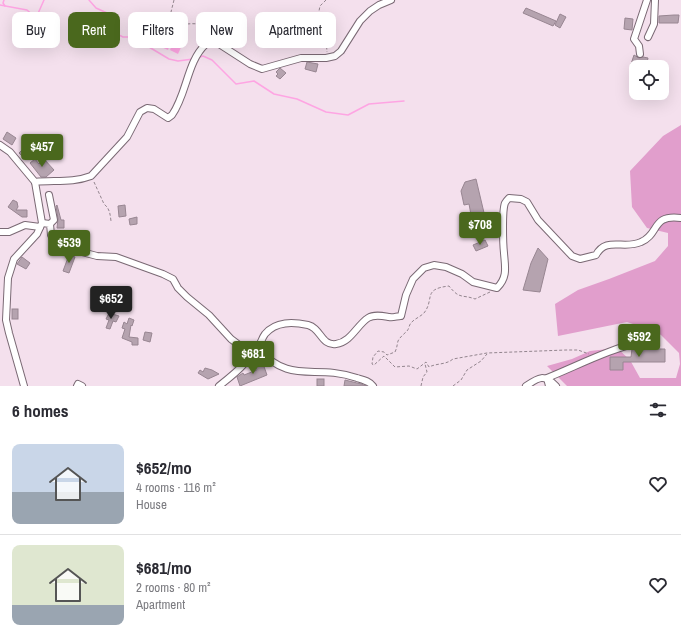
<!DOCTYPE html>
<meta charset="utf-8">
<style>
:root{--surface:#fff;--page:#f2f2f3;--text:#2b2b33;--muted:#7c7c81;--line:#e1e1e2;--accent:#4a681d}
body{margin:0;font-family:"Archivo Narrow",sans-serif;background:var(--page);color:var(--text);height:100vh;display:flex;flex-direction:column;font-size:15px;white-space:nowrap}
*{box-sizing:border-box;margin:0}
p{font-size:13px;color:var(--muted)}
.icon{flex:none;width:22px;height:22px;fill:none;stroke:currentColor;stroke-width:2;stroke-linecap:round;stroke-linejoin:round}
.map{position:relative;height:386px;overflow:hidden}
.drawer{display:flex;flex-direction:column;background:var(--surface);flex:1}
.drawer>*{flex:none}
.banner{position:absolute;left:12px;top:12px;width:400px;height:36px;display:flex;gap:8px}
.tools{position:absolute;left:629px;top:60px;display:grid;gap:8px}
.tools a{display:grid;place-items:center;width:40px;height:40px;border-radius:8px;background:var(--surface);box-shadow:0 4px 16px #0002;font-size:20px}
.price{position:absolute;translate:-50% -34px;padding:0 9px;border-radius:4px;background:var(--accent);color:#fff;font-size:13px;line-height:26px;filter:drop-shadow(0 1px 2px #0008)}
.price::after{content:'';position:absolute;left:50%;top:24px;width:12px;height:9px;margin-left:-6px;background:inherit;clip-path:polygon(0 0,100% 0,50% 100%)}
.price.on{background:#222;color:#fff}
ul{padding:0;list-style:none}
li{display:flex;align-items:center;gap:12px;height:100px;padding:0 12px}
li+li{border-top:1px solid var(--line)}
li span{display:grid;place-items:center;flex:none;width:112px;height:80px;border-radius:8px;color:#555}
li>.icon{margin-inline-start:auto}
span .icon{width:48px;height:48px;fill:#fffc;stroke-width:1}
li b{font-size:17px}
h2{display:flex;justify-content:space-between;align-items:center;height:48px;padding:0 12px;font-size:17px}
.tag{padding:0 14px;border-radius:8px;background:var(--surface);box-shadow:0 4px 16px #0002;font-size:14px;line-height:36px}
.tag.on{background:var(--accent);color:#fff}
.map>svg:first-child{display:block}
</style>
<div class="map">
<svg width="681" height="386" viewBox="0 0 681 386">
<rect width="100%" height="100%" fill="#f4e0ed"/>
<polygon fill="#e19ecc" points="681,125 681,386 567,386 547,366 572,359 590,351 617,348 630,360 640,378 676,378 680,364 679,353 661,335 651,330 627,322 558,336 555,304 578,290 609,279 655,261 668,246 668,233 647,228 632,207 630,171 663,136"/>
<g fill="#fea5e3">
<polygon points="154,30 163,34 159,45 149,42"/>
<polygon points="164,35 172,38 168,50 159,46"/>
<polygon points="174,40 183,43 178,54 170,50"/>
</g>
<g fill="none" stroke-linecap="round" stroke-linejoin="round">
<g stroke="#fea5e3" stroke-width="1.5">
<polyline points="4,0 3,3 5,6"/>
<polyline points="89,0 96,8 107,13 113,27 119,35 123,37 143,37 148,40 149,47 169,59 178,61 193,59"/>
<polyline points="0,5 27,10 36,18 44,0"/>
<polyline points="197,58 203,56 212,60 236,84 254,81 274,94 297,99 326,112 348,115 369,104 404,101"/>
</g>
</g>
<g fill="#b5a3af" stroke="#988692">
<polygon points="526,8 556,21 553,26 523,13"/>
<polygon points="560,14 566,17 560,28 555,25"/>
<polygon points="674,15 679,15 678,23 659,23 659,16"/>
<polygon points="625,18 633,19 632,30 624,29"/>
<polygon points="180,27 187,28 182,38 176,36 178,32 179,32"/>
<polygon points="634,55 639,58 643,57 648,58 646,67 631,64"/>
<polygon points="307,62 318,64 316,72 305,69"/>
<polygon points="280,68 286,73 280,79 276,76 278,74 276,72"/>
<polygon points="7,132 16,138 12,145 3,139"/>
<polygon points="26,146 31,151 24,158 19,153"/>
<polygon points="35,159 39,164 44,159 54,170 46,177 41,177 30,163"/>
<polygon points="476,179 485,217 472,220 469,204 464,205 461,191 465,182"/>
<polygon points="13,200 17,202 18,207 16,210 27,210 27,217 22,217 8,207"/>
<polygon points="57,205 61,220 64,220 64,228 57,228 58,219 56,206"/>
<polygon points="125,205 126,216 119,217 118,206"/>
<polygon points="137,217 137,224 130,225 129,219"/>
<polygon points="485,240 488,246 476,251 473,245"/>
<polygon points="538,248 548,259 540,292 523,290 531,263"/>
<polygon points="69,255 75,257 69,273 63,271"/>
<polygon points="22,257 30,263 26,269 17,264"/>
<polygon points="105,292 101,298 106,302 104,305 94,297 97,294 98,295"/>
<rect x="12" y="309" width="6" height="10"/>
<polygon points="109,313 119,316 116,322 113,321 110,329 106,328 109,320 106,319"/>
<polygon points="129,318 134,320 132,326 131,325 129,337 138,338 138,345 132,345 132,342 122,338 125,329 122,328 124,322 127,324"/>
<polygon points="145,332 152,333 150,342 143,340"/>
<polygon points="632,349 665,349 665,362 623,362 623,370 610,370 610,357 631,357"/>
<polygon points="262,361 267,375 240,386 237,377 243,373 244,375 257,370 254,364"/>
<polygon points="205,368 212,370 219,374 208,379 198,373 200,370 203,372"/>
<rect x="317" y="379" width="7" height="7"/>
<polygon points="345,380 361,384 366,386 344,386"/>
</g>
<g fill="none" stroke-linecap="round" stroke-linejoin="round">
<defs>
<g id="minor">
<polyline points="648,37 654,24 655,0"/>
<polyline points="640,54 639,46 634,39 647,0"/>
<polyline points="0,145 10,152 35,182 42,223 37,234 14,259 8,278 6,320 9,333 24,386"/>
<path d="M35 182C54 180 73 183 91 176L127 137 140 112 147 108 154 109 168 118 172 115C187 94 187 61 206 44H219L250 64 262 69 301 58H326L335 56 341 51 360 21 370 11 379 5 391 0"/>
<polyline points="49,195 54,220 50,224"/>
<polyline points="42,223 50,224 51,235 55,244 64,250 78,251 97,256 116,257 163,274 173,279 178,288 187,297 209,315 231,339 239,345 257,348"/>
<polyline points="0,232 9,232 25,225 40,227"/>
<path d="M257 348C292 386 313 363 357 378 364 380 369 381 373 386"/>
<polyline points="77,386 78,384 82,386"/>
<path d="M219 386C228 379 237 372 244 364 246 361 247 358 249 356 251 353 255 351 258 347 261 343 262 338 265 334 276 321 293 322 308 325 321 328 321 346 336 344 351 342 357 325 368 318 374 314 383 316 389 317 393 318 397 316 401 316L406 295 413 279 424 268 434 265 446 267 462 274 473 282 497 288C508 277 505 267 504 253 503 244 502 210 505 203 506 201 508 199 509 198L521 199 527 202 538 220 572 256 580 259 596 255C606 236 624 250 641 242 660 234 651 214 681 218"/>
<path d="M526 386C539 377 544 374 556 386"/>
<path d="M549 386 547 378C579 365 611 348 645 341"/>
</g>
</defs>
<use href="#minor" stroke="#7a6974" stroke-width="8"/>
<g stroke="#93858e" stroke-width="1" stroke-dasharray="3 2" stroke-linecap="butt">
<path d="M174 0 170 16 171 23C181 27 196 20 206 27V37"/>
<polyline points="326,0 320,6 319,11 326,38 327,52"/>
<path d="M94 182 104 204C110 209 110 214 111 221"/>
<path d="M490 292 475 299C462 294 460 300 449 286 422 289 435 299 424 313 420 317 414 319 411 323 409 325 409 329 407 331 404 334 400 337 398 341 397 345 397 348 395 352L387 355 384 352 378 351 373 357 372 364 374 365 384 356 395 367 409 366 417 369 426 362 429 367C437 363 446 365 453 359L487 353 566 350H578L589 354"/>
<polyline points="421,386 423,377 427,372 425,364"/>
<polyline points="453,386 461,380 467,370 481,361 487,354"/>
</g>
<use href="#minor" stroke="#fff" stroke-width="6"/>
</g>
</svg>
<div class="tools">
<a><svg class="icon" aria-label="locate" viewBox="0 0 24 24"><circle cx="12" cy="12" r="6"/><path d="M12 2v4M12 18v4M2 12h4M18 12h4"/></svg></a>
</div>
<b class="price" style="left:42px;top:168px">$457</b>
<b class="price" style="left:480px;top:246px">$708</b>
<b class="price" style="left:69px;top:264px">$539</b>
<b class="price on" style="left:111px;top:320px">$652</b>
<b class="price" style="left:639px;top:358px">$592</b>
<b class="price" style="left:253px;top:375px">$681</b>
<div class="banner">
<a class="tag">Buy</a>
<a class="tag on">Rent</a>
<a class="tag">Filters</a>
<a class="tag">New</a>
<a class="tag">Apartment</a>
</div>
</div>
<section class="drawer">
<h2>6 homes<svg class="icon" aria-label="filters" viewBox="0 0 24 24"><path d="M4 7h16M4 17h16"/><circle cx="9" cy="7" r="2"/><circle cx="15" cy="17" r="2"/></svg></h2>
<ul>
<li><span style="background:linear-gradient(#c9d6e8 60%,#9aa5b1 0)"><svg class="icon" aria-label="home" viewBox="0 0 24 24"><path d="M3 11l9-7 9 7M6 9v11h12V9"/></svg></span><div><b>$652/mo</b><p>4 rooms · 116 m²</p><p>House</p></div><svg class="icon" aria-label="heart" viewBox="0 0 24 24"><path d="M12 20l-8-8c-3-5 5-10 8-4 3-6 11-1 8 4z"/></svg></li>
<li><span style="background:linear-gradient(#dfe7d0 75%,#9aa5b1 0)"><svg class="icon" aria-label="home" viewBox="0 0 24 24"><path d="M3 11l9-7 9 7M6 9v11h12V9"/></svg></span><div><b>$681/mo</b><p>2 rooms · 80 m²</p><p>Apartment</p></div><svg class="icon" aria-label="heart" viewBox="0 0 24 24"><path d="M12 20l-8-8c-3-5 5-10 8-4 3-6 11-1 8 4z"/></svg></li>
</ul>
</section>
